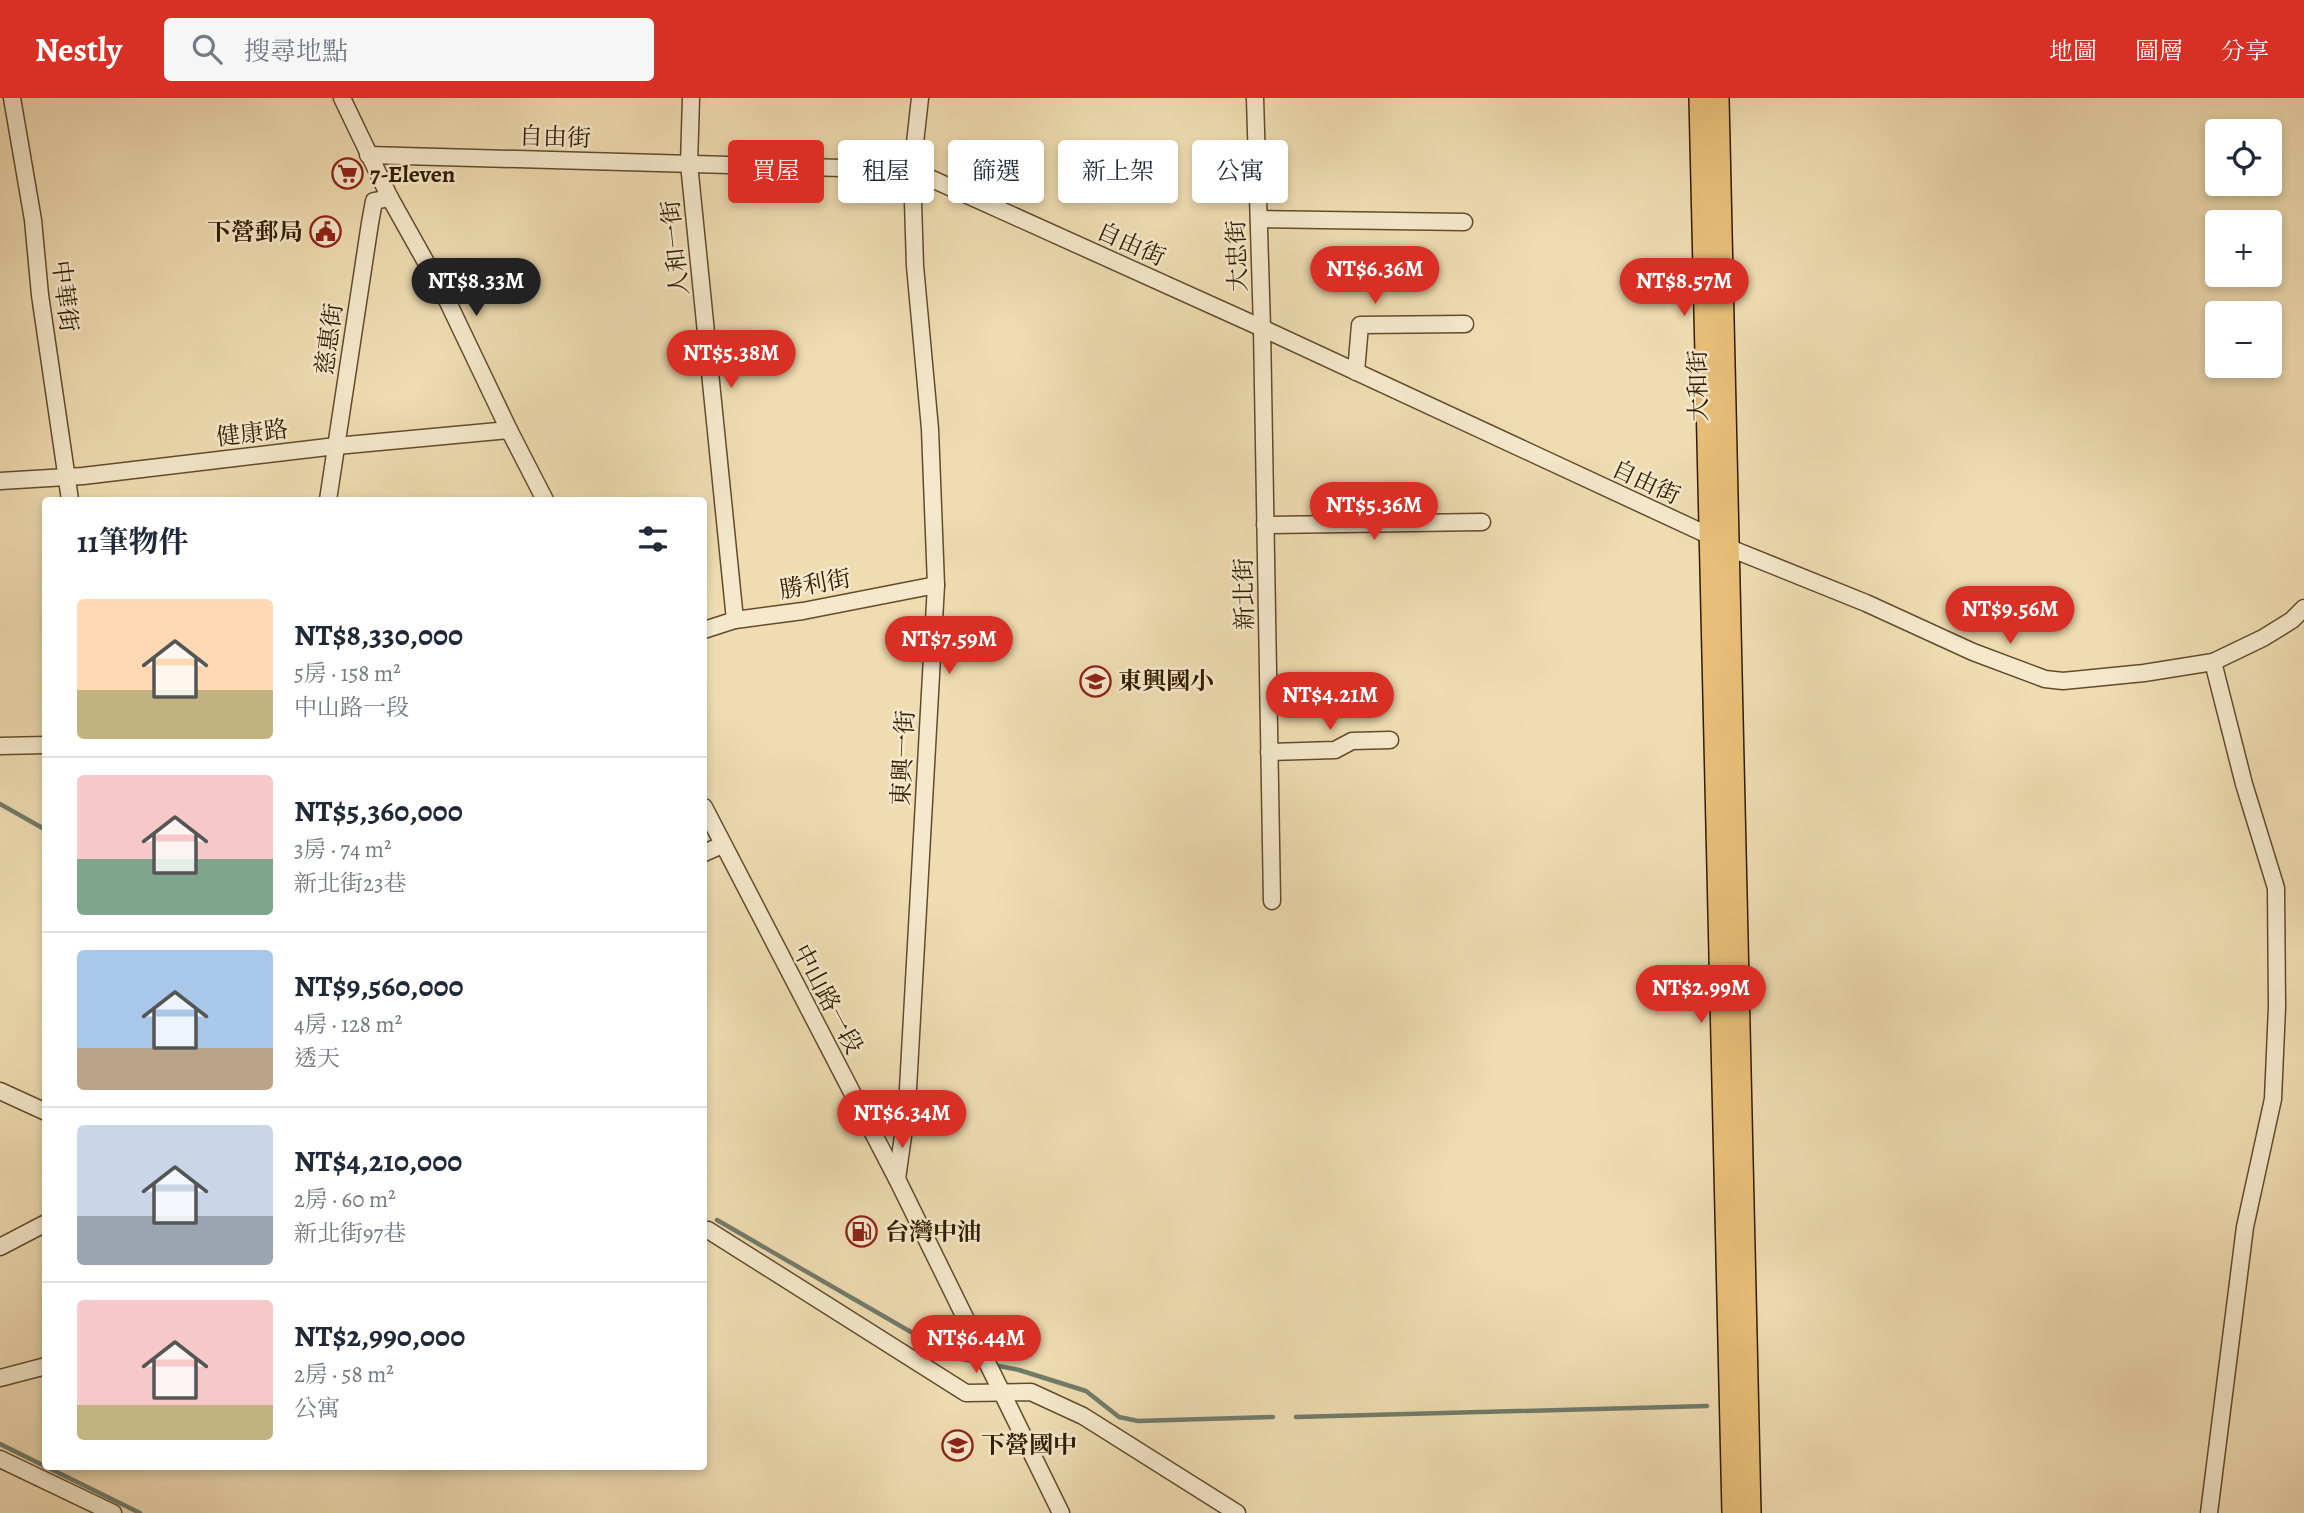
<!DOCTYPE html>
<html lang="zh-TW">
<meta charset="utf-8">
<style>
:root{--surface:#fff;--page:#f6f6f7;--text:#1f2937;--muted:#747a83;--line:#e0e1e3;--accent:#d93025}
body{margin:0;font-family:Alegreya,"Noto Serif TC",serif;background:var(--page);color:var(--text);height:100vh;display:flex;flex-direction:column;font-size:26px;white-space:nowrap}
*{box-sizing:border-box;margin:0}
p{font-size:23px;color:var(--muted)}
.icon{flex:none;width:38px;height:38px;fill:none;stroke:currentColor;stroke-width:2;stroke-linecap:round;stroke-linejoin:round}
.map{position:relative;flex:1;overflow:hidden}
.drawer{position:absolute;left:42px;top:399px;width:665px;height:973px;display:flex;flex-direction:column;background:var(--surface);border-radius:7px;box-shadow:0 4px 10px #0003}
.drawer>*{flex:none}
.guide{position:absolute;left:728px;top:42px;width:665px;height:63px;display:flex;gap:14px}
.fabs{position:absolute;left:2205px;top:21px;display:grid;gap:14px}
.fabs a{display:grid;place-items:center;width:77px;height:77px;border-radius:7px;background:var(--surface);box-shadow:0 4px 10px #0003;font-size:35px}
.price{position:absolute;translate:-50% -60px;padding:0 16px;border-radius:24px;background:var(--accent);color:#fff;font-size:23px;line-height:46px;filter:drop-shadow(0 2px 4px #0008)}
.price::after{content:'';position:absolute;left:50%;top:42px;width:21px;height:16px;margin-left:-10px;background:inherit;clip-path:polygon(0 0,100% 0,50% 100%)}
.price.on{background:#222;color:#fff}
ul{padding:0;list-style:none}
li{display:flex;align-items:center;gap:21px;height:175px;padding:0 35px}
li+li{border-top:2px solid var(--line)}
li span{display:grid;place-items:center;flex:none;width:196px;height:140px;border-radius:7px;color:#555}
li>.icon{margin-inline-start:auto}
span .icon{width:84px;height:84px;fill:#fffc;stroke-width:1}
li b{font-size:30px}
h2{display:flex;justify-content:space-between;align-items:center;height:84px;padding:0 35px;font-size:30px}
.tag{padding:0 24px;border-radius:7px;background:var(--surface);box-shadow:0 4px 10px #0003;font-size:24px;line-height:63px}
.tag.on{background:var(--accent);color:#fff}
header{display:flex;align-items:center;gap:42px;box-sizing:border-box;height:98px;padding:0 35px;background:var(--accent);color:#fff}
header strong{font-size:33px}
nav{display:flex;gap:38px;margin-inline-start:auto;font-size:24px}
.search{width:490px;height:63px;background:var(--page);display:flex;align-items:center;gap:18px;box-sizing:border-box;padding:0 24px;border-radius:7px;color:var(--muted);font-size:26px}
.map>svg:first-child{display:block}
</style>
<header>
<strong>Nestly</strong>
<div class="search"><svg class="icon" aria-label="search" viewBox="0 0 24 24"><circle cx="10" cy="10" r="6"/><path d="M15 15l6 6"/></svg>搜尋地點</div>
<nav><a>地圖</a><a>圖層</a><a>分享</a></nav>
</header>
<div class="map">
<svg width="2304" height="1415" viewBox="0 0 2304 1415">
<rect width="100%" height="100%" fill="#efdcb1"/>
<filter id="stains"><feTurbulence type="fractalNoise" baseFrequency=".00286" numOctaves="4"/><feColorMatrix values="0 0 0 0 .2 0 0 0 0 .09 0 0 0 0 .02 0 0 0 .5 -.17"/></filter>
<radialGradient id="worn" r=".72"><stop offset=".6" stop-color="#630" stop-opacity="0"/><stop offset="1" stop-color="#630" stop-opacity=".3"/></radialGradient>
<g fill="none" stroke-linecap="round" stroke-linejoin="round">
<g stroke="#707b6a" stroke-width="4.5">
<polyline points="0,706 46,732"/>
<polyline points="717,1122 956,1260 973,1263"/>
<polyline points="999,1268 1019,1272 1086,1293 1119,1319 1138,1323 1273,1319"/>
<polyline points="1296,1319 1707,1308"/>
<polyline points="0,1346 140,1415"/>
</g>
<defs>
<g id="minor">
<polyline points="12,0 33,122 40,197 70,402"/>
<polyline points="342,0 390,100 446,200 509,332 545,402"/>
<polyline points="691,0 689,66 735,522"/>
<polyline points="1255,0 1262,230 1272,803"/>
<polyline points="368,57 912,72 1262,230 1710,438 1727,449 1866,505 1973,554 2045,581 2063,583 2144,575 2213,564 2263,540 2292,522 2304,510"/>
<polyline points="1259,121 1464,124"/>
<polyline points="1356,274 1360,227 1465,226"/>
<polyline points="0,383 83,378 336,348 509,332"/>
<polyline points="328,402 370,125 374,103 390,100"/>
<polyline points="1265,427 1482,424"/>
<polyline points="704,532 735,522 803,513 936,487"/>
<polyline points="0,648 46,647"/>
<polyline points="1269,654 1335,652 1352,643 1390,642"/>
<polyline points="704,709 897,1081 1061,1415"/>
<polyline points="704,755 722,747"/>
<polyline points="0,993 46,1014"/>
<polyline points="897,1081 907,1009 936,487 930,331 915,168 912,72 920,0"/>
<polyline points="708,1132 966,1295 1031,1294 1083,1318 1237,1415"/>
<polyline points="0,1149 46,1125"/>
<polyline points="0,1280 46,1268"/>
<polyline points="0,1361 113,1415"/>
<polyline points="2209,1415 2245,1129 2273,1001 2277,909 2276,790 2244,686 2213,564"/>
</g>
<g id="major">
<polyline points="1700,0 1733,1415"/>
<polyline points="1718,0 1750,1415"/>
</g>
</defs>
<use href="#minor" stroke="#614c2c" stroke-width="19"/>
<use href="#major" stroke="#321c00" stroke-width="24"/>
<use href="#minor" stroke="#f5e8cc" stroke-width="16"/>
<use href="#major" stroke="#e8be78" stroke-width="21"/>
</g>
<defs>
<symbol id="supermarket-ring" viewBox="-11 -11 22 22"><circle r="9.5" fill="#f5e8cc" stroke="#8f2418" stroke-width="1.5"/><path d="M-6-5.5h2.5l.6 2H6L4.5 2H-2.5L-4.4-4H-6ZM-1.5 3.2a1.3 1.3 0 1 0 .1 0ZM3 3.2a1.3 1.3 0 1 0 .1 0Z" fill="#8f2418"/></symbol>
<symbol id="civic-ring" viewBox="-11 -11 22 22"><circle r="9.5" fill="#f5e8cc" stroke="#8f2418" stroke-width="1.5"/><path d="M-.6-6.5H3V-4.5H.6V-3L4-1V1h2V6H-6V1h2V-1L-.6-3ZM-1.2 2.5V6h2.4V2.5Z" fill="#8f2418"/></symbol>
<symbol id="school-ring" viewBox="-11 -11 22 22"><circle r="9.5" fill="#f5e8cc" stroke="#8f2418" stroke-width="1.5"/><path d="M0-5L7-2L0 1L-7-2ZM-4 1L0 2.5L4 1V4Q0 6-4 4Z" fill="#8f2418"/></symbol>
<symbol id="fuel-ring" viewBox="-11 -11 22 22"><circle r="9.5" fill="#f5e8cc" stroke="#8f2418" stroke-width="1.5"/><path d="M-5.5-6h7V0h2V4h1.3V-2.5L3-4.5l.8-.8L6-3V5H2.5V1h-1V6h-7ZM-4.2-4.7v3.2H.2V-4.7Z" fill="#8f2418"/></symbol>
</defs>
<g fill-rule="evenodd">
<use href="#supermarket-ring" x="330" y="58" width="35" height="35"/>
<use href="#civic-ring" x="308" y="116" width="35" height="35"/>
<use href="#school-ring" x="1078" y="566" width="35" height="35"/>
<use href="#fuel-ring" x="844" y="1116" width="35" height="35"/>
<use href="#school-ring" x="940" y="1330" width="35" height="35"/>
</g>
<g text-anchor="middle" stroke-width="5" stroke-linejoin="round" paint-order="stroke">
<g font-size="24" fill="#321c00" stroke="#f5e8cc">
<text transform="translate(555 39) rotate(2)" y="8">自由街</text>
<text transform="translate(1131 146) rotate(24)" y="8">自由街</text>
<text transform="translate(675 150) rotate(-96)" y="8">人和一街</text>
<text transform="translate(1237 158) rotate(-92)" y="8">大忠街</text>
<text transform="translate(65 198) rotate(83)" y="8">中華街</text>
<text transform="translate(329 241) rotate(-82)" y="8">慈惠街</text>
<text transform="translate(1698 288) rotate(-91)" y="8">大和街</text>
<text transform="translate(252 335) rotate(-7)" y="8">健康路</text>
<text transform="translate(1646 384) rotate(25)" y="8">自由街</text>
<text transform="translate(815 486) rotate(-10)" y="8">勝利街</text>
<text transform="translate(1244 496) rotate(-91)" y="8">新北街</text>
<text transform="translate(903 660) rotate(-87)" y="8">東興一街</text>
<text transform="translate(828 901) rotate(62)" y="8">中山路一段</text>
</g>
<g font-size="24" font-weight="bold" fill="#321c00" stroke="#f5e8cc" text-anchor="start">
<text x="370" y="84">7-Eleven</text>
<text x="303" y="142" text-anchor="end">下營郵局</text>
<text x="1118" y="591">東興國小</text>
<text x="885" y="1142">台灣中油</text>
<text x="981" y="1355">下營國中</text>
</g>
</g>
<rect width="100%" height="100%" filter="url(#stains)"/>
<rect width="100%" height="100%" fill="url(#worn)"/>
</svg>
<div class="fabs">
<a><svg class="icon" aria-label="locate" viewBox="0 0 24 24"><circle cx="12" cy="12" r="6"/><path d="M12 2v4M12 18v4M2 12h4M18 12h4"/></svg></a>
<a>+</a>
<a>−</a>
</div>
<b class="price" style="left:1375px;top:208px">NT$6.36M</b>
<b class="price on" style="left:476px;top:220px">NT$8.33M</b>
<b class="price" style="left:1684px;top:220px">NT$8.57M</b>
<b class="price" style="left:731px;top:292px">NT$5.38M</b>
<b class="price" style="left:1374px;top:444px">NT$5.36M</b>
<b class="price" style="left:2010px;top:548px">NT$9.56M</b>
<b class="price" style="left:949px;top:578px">NT$7.59M</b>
<b class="price" style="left:1330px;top:634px">NT$4.21M</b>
<b class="price" style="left:1701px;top:927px">NT$2.99M</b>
<b class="price" style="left:902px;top:1052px">NT$6.34M</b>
<b class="price" style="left:976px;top:1277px">NT$6.44M</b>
<div class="guide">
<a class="tag on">買屋</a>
<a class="tag">租屋</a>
<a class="tag">篩選</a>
<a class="tag">新上架</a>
<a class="tag">公寓</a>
</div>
<section class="drawer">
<h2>11筆物件<svg class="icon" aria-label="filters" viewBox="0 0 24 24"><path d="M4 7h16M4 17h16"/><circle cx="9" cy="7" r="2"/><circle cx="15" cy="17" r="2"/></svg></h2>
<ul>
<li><span style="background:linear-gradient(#ffd9b3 65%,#c2b280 0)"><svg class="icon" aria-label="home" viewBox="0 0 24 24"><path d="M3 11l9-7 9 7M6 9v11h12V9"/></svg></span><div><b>NT$8,330,000</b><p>5房 · 158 m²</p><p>中山路一段</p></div></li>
<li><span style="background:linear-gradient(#f6c9c9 60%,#7fa58c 0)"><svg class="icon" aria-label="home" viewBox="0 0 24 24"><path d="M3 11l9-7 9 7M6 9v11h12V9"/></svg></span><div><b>NT$5,360,000</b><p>3房 · 74 m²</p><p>新北街23巷</p></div></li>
<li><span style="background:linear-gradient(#a9c7e8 70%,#b9a48a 0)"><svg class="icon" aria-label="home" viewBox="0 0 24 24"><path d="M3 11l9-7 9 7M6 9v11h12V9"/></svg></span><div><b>NT$9,560,000</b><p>4房 · 128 m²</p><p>透天</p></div></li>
<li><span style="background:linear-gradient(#c9d6e8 65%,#9aa5b1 0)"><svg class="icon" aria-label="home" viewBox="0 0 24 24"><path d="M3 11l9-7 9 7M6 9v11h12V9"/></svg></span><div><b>NT$4,210,000</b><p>2房 · 60 m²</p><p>新北街97巷</p></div></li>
<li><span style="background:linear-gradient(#f6c9c9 75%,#c2b280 0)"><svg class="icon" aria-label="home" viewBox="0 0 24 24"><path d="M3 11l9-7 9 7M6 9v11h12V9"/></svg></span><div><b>NT$2,990,000</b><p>2房 · 58 m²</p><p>公寓</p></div></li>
</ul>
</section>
</div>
